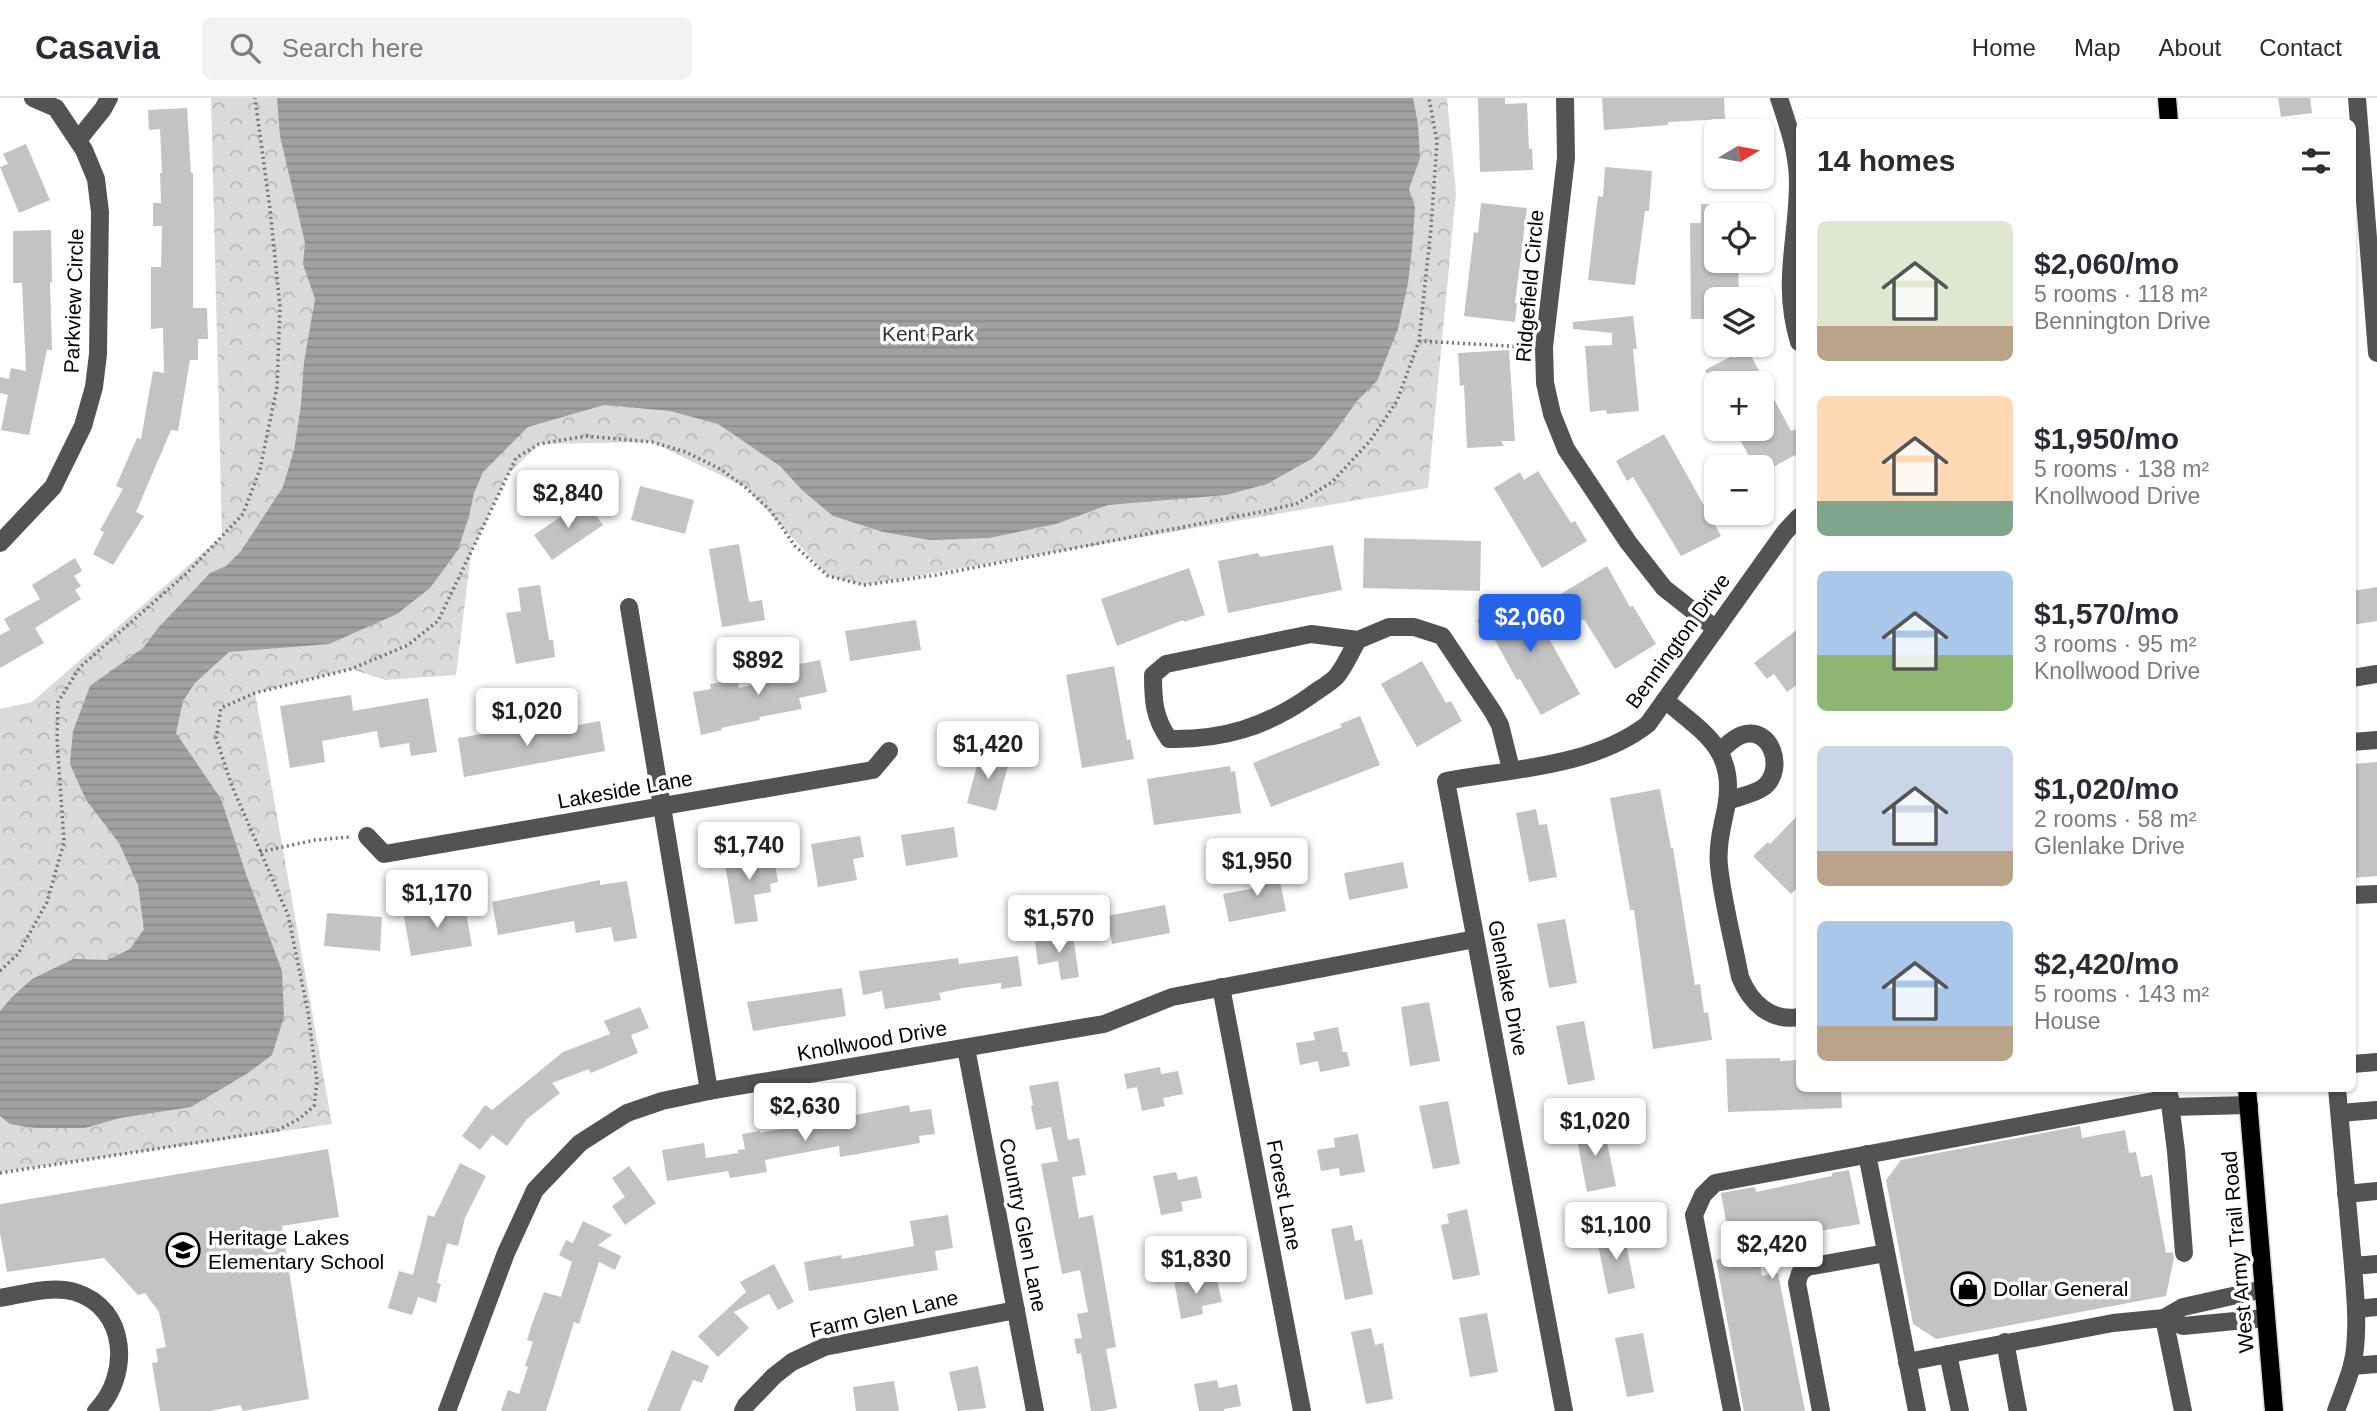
<!DOCTYPE html>
<meta charset="utf-8">
<style>
:root{--surface:#fff;--page:#f2f2f3;--text:#2b2b33;--muted:#7c7c81;--line:#e1e1e2;--accent:#2563eb}
body{margin:0;font-family:Helvetica,sans-serif;background:var(--page);color:var(--text);height:100vh;display:flex;flex-direction:column;font-size:26px;white-space:nowrap}
*{box-sizing:border-box;margin:0}
p{font-size:23px;color:var(--muted)}
.icon{flex:none;width:38px;height:38px;fill:none;stroke:currentColor;stroke-width:2;stroke-linecap:round;stroke-linejoin:round}
.map{position:relative;flex:1;overflow:hidden}
.sheet{position:absolute;left:1796px;top:21px;width:560px;height:973px;display:flex;flex-direction:column;background:var(--surface);border-radius:10px;box-shadow:0 2px 5px #0004}
.sheet>*{flex:none}
.needle{width:46px;rotate:80deg}
.tools{position:absolute;left:1704px;top:21px;display:grid;gap:14px}
.tools a{display:grid;place-items:center;width:70px;height:70px;border-radius:10px;background:var(--surface);box-shadow:0 2px 5px #0004;font-size:35px}
.price{position:absolute;translate:-50% -60px;padding:0 16px;border-radius:7px;background:#fff;color:#222;font-size:23px;line-height:46px;filter:drop-shadow(0 2px 4px #0008)}
.price::after{content:'';position:absolute;left:50%;top:42px;width:21px;height:16px;margin-left:-10px;background:inherit;clip-path:polygon(0 0,100% 0,50% 100%)}
.price.active{background:var(--accent);color:#fff}
ul{padding:0;list-style:none}
li{display:flex;align-items:center;gap:21px;height:175px;padding:0 21px}
li span{display:grid;place-items:center;flex:none;width:196px;height:140px;border-radius:10px;color:#555}
li>.icon{margin-inline-start:auto}
span .icon{width:84px;height:84px;fill:#fffc;stroke-width:1}
li b{font-size:30px}
h2{display:flex;justify-content:space-between;align-items:center;height:84px;padding:0 21px;font-size:30px}
header{display:flex;align-items:center;gap:42px;box-sizing:border-box;height:98px;padding:0 35px;background:var(--surface);border-bottom:2px solid var(--line)}
header strong{font-size:33px}
nav{display:flex;gap:38px;margin-inline-start:auto;font-size:24px}
.search{width:490px;height:63px;background:var(--page);display:flex;align-items:center;gap:18px;box-sizing:border-box;padding:0 24px;border-radius:10px;color:var(--muted);font-size:26px}
.map>svg:first-child{display:block}
</style>
<header>
<strong>Casavia</strong>
<div class="search"><svg class="icon" aria-label="search" viewBox="0 0 24 24"><circle cx="10" cy="10" r="6"/><path d="M15 15l6 6"/></svg>Search here</div>
<nav><a>Home</a><a>Map</a><a>About</a><a>Contact</a></nav>
</header>
<div class="map">
<svg width="2377" height="1313" viewBox="0 0 2377 1313">
<defs>
<pattern id="forest-crowns" width="20" height="18" patternUnits="userSpaceOnUse" patternTransform="scale(1.75)"><rect width="20" height="18" fill="#dadada"/><path d="M2 6a3 3 0 1 1 6 0M12 15a3 3 0 1 1 6 0" fill="none" stroke="#b9b9b9"/></pattern>
<pattern id="water-rules" width="6" height="5" patternUnits="userSpaceOnUse" patternTransform="scale(1.75)"><rect width="6" height="5" fill="#a1a1a1"/><path d="M0 2.5h6" fill="none" stroke="#898989"/></pattern>
</defs>
<rect width="100%" height="100%" fill="#fff"/>
<polygon fill="url(#forest-crowns)" points="211,0 1447,0 1456,95 1428,390 864,487 828,478 745,389 652,344 539,346 507,377 471,455 456,577 385,582 351,571 255,595 332,1026 0,1074 0,611 32,604 222,438"/>
<polygon fill="url(#water-rules)" points="277,0 1413,0 1418,26 1420,60 1409,91 1415,110 1412,151 1408,185 1398,231 1377,283 1357,303 1334,335 1313,360 1267,386 1226,397 1108,407 1056,426 989,440 930,442 883,434 833,418 802,392 780,368 718,326 670,313 604,307 528,329 483,374 474,395 469,418 458,452 430,490 397,516 329,546 229,554 195,585 183,603 176,635 221,701 246,776 282,873 284,919 272,957 248,975 191,1009 120,1020 85,1030 35,1030 10,1026 0,1018 0,913 12,899 32,881 73,861 107,862 130,851 144,831 138,787 119,745 86,702 70,666 73,633 90,588 143,550 159,529 210,475 226,468 241,453 283,389 294,352 301,307 304,264 315,201 303,166 305,145 280,38"/>
<g fill="#c3c3c3">
<polygon points="1478,0 1505,0 1505,6 1527,5 1529,51 1532,50 1533,72 1480,74"/>
<polygon points="1602,0 1724,0 1725,21 1668,24 1668,27 1604,32"/>
<polygon points="2278,0 2310,0 2312,15 2281,19"/>
<polygon points="187,10 191,75 193,75 193,210 207,210 208,241 198,241 198,262 190,262 178,333 171,332 136,414 144,418 113,467 93,456 104,434 100,432 123,391 116,388 137,340 141,341 153,273 164,275 163,230 151,231 151,169 161,169 162,128 153,128 153,105 161,105 160,75 162,75 160,31 149,32 148,12"/>
<polygon points="26,46 50,102 19,115 0,69 8,66 3,56"/>
<polygon points="1605,69 1652,73 1649,113 1645,113 1635,187 1588,182 1598,98 1603,99"/>
<polygon points="1481,105 1527,110 1515,205 1517,205 1515,224 1464,218 1474,134 1478,135"/>
<polygon points="1701,106 1717,106 1717,163 1738,163 1739,201 1717,201 1717,221 1691,221 1690,125 1701,125"/>
<polygon points="51,132 52,184 50,184 52,252 47,252 29,337 1,332 8,297 0,295 0,279 9,281 11,270 26,273 22,185 13,185 13,133"/>
<polygon points="1633,218 1637,251 1633,251 1639,313 1607,316 1606,312 1590,314 1585,248 1612,247 1612,235 1573,231 1573,224"/>
<polygon points="1509,252 1515,343 1501,343 1504,348 1467,350 1464,287 1460,288 1458,255"/>
<polygon points="1748,252 1791,333 1795,331 1799,339 1799,355 1762,375 1762,369 1755,369 1734,331 1762,331 1762,285 1712,285 1705,272 1732,258 1734,260"/>
<polygon points="1664,336 1721,438 1681,458 1633,379 1627,383 1616,363"/>
<polygon points="1538,373 1571,425 1575,423 1587,443 1542,470 1494,390 1520,374 1524,382"/>
<polygon points="640,388 694,402 685,436 631,422"/>
<polygon points="585,402 603,427 552,462 534,437"/>
<polygon points="1364,440 1481,443 1480,493 1363,490"/>
<polygon points="739,446 749,504 762,502 765,522 722,529 709,451"/>
<polygon points="1333,447 1342,492 1228,515 1218,463 1258,455 1260,459"/>
<polygon points="75,460 82,473 74,478 81,488 75,492 81,501 35,530 44,545 0,570 0,537 10,532 4,521 40,501 32,487"/>
<polygon points="1607,468 1630,509 1633,508 1656,546 1615,571 1584,521 1579,524 1561,496"/>
<polygon points="1189,470 1205,517 1184,524 1183,522 1117,548 1101,501"/>
<polygon points="540,487 549,542 553,542 555,559 516,566 506,515 521,513 518,490"/>
<polygon points="2377,489 2377,523 2352,527 2352,493"/>
<polygon points="1524,496 1580,596 1541,617 1520,581 1517,582 1492,537 1487,540 1477,522"/>
<polygon points="916,522 921,552 850,563 845,533"/>
<polygon points="1799,530 1799,585 1787,594 1774,576 1767,581 1754,565"/>
<polygon points="820,562 827,594 799,600 802,611 759,619 760,622 721,630 722,632 701,637 693,594 711,591 710,586 737,581 739,590 771,583 769,572"/>
<polygon points="1422,563 1446,605 1451,603 1462,623 1417,649 1381,586"/>
<polygon points="1114,568 1127,642 1130,641 1134,661 1082,670 1066,577"/>
<polygon points="351,597 353,613 428,600 437,654 411,658 409,645 380,650 377,633 322,643 325,664 290,670 280,608"/>
<polygon points="1360,618 1380,667 1271,709 1253,665 1342,629 1340,626"/>
<polygon points="600,623 605,653 464,679 458,640 523,629 524,637"/>
<polygon points="981,652 1010,660 996,713 967,705"/>
<polygon points="2377,664 2377,778 2352,780 2352,666"/>
<polygon points="1230,668 1231,674 1235,673 1241,715 1154,727 1147,681"/>
<polygon points="1660,691 1671,750 1673,750 1695,887 1700,886 1704,915 1708,914 1712,942 1653,951 1634,812 1630,812 1610,700"/>
<polygon points="1536,711 1539,727 1547,726 1557,779 1529,784 1516,715"/>
<polygon points="1799,716 1799,788 1791,796 1753,758 1768,744 1770,746"/>
<polygon points="954,729 958,759 906,768 901,737"/>
<polygon points="860,738 864,759 853,761 857,782 818,789 811,746"/>
<polygon points="773,752 778,784 770,786 771,794 754,797 758,823 735,826 724,760"/>
<polygon points="1403,764 1408,790 1349,802 1344,775"/>
<polygon points="1277,769 1286,813 1229,824 1223,796 1261,789 1258,773"/>
<polygon points="600,782 600,787 627,783 637,840 614,844 611,829 576,835 574,823 498,837 492,804"/>
<polygon points="1165,807 1170,835 1112,846 1107,818"/>
<polygon points="465,808 472,848 411,858 403,813 426,809 427,814"/>
<polygon points="327,815 382,819 380,853 324,848"/>
<polygon points="1565,821 1577,885 1549,890 1537,826"/>
<polygon points="1073,837 1079,879 1061,882 1058,863 1038,867 1035,843"/>
<polygon points="1018,858 1022,888 1001,891 1001,885 963,890 939,895 941,902 885,911 882,893 863,897 859,873 958,860 959,866"/>
<polygon points="842,890 846,918 753,933 747,904"/>
<polygon points="1429,904 1440,963 1410,968 1401,909"/>
<polygon points="640,909 649,930 631,937 638,955 591,975 589,971 552,985 560,995 527,1021 507,1048 492,1037 480,1052 462,1038 485,1007 492,1012 563,954 610,936 604,923"/>
<polygon points="1584,923 1595,982 1568,987 1556,928"/>
<polygon points="1338,929 1343,954 1347,954 1350,968 1320,974 1318,963 1300,967 1296,945 1315,942 1313,934"/>
<polygon points="1780,960 1780,963 1799,962 1799,990 1841,990 1842,1010 1728,1014 1726,961"/>
<polygon points="1160,969 1161,976 1178,973 1183,996 1163,1000 1165,1008 1142,1013 1137,989 1127,991 1124,976"/>
<polygon points="1058,983 1068,1042 1079,1040 1086,1077 1072,1079 1079,1120 1093,1117 1116,1249 1106,1251 1117,1310 1102,1313 1091,1313 1081,1255 1077,1256 1074,1241 1082,1240 1077,1216 1088,1214 1080,1172 1062,1176 1041,1066 1058,1063 1051,1029 1036,1032 1031,1008 1033,1007 1029,988"/>
<polygon points="1448,1003 1460,1066 1433,1071 1419,1008"/>
<polygon points="909,1007 910,1014 931,1011 935,1036 919,1038 920,1045 840,1059 839,1048 765,1062 767,1074 730,1080 728,1073 667,1083 662,1052 704,1045 706,1060 738,1055 738,1052 745,1051 742,1036 760,1033 760,1035 818,1024 820,1030 850,1025 849,1018"/>
<polygon points="1603,1025 1616,1088 1587,1094 1575,1031"/>
<polygon points="2080,1028 2082,1040 2125,1032 2129,1055 2136,1054 2141,1079 2152,1077 2166,1155 2173,1154 2174,1160 2166,1198 1936,1241 1913,1226 1886,1082 1901,1062"/>
<polygon points="1358,1036 1365,1074 1340,1078 1339,1070 1321,1073 1317,1052 1335,1049 1334,1040"/>
<polygon points="328,1051 339,1119 282,1128 309,1301 243,1313 240,1307 210,1313 160,1313 152,1265 158,1264 156,1251 166,1249 159,1214 145,1195 138,1197 104,1160 7,1174 0,1135 0,1106"/>
<polygon points="460,1065 486,1078 465,1120 458,1148 447,1145 437,1185 441,1186 436,1205 418,1199 412,1217 388,1210 399,1173 413,1177 428,1117 434,1119"/>
<polygon points="629,1068 656,1105 625,1127 612,1108 625,1099 612,1080"/>
<polygon points="1849,1072 1860,1126 1756,1144 1762,1178 1778,1175 1805,1313 1744,1313 1716,1162 1732,1158 1721,1095 1755,1089 1756,1094 1832,1078 1832,1075"/>
<polygon points="1176,1074 1178,1082 1197,1078 1202,1100 1181,1104 1183,1113 1161,1117 1153,1078"/>
<polygon points="1467,1111 1480,1177 1453,1182 1441,1127 1449,1125 1447,1116"/>
<polygon points="948,1117 953,1150 935,1153 938,1172 809,1193 804,1164 841,1157 842,1161 914,1148 910,1123"/>
<polygon points="583,1123 612,1137 598,1147 621,1158 615,1172 599,1164 579,1226 574,1224 546,1313 501,1313 508,1292 519,1296 528,1269 525,1268 533,1244 527,1242 532,1226 544,1194 561,1199 572,1164 559,1157 566,1142 573,1145"/>
<polygon points="1352,1127 1355,1143 1362,1141 1373,1196 1345,1202 1331,1131"/>
<polygon points="1623,1131 1635,1190 1608,1196 1596,1137"/>
<polygon points="774,1166 794,1204 778,1212 769,1196 734,1214 749,1230 718,1259 698,1238 746,1194 740,1184"/>
<polygon points="1197,1177 1199,1185 1217,1182 1222,1204 1202,1208 1203,1216 1181,1221 1174,1182"/>
<polygon points="1487,1215 1498,1274 1470,1279 1459,1220"/>
<polygon points="1371,1230 1375,1247 1383,1245 1393,1301 1366,1306 1351,1234"/>
<polygon points="1643,1235 1654,1294 1627,1299 1615,1240"/>
<polygon points="672,1252 709,1268 702,1285 693,1282 680,1313 647,1313"/>
<polygon points="978,1268 986,1310 958,1313 949,1274"/>
<polygon points="1217,1282 1219,1290 1237,1286 1241,1308 1224,1311 1224,1313 1199,1313 1194,1286"/>
<polygon points="894,1283 899,1313 856,1313 853,1289"/>
</g>
<g fill="none" stroke-linecap="round" stroke-linejoin="round">
<defs>
<g id="major">
<polyline points="2167,0 2169,24"/>
<polyline points="2247,990 2274,1313"/>
</g>
</defs>
<use href="#major" stroke="#dbdbdb" stroke-width="21"/>
<g stroke="#757575" stroke-width="3.5" stroke-dasharray="2 3.5" stroke-linecap="butt">
<polyline points="1419,243 1528,249"/>
<polyline points="260,754 315,742 351,739"/>
<polyline points="0,873 18,856 47,804 64,744 57,641 58,604 80,569 187,475 243,416 260,371 277,289 280,209 270,111 255,0"/>
<polyline points="0,1075 278,1032 299,1021 314,1008 317,983 308,914 288,817 232,688 216,640 221,610 255,595 351,571 408,547 438,523 516,360 539,346 586,338 652,344 686,354 722,372 745,389 770,412 795,448 828,478 864,487 936,477 1260,414 1296,406 1332,384 1370,343 1397,303 1419,243 1431,130 1437,44 1429,0"/>
</g>
<g stroke="#535353" stroke-width="18">
<polyline points="1565,0 1566,60 1544,249 1545,285 1552,316 1566,351 1628,444 1664,490 1716,531"/>
<path d="M1779 0C1788 27 1798 55 1798 84 1798 142 1781 185 1799 244"/>
<polyline points="2357,0 2377,255"/>
<polyline points="78,42 103,11 109,0"/>
<polyline points="0,445 53,389 83,328 94,289 98,256 100,114 96,81 84,52 56,10 33,0"/>
<polyline points="629,509 709,993"/>
<path d="M1358 542C1351 553 1345 569 1336 579 1329 586 1318 592 1310 598 1266 629 1222 642 1169 641 1154 620 1153 602 1153 577L1166 566 1311 536 1358 542 1389 529H1414L1442 538 1493 614 1500 627 1511 671"/>
<polyline points="2352,580 2377,576"/>
<path d="M1665 602C1704 635 1737 652 1726 710 1722 729 1717 749 1719 768 1723 805 1733 842 1740 879 1750 904 1770 924 1799 919"/>
<polyline points="2352,644 2377,642"/>
<path d="M1720 653C1727 647 1733 640 1742 637 1771 627 1786 671 1764 689 1755 696 1738 699 1727 703"/>
<polyline points="367,738 384,756 873,672 889,653"/>
<polyline points="2352,797 2377,796"/>
<polyline points="1221,889 1302,1313"/>
<polyline points="966,950 1035,1313"/>
<polyline points="2352,966 2377,964"/>
<polyline points="2168,990 2176,1053 2184,1155"/>
<polyline points="2337,990 2353,1168 2377,1166"/>
<polyline points="2171,1009 2249,1007"/>
<polyline points="2340,1015 2377,1012"/>
<polyline points="1867,1056 1917,1313"/>
<polyline points="2346,1096 2377,1093"/>
<path d="M0 1200C23 1196 52 1187 75 1194 128 1210 131 1278 96 1313"/>
<polyline points="2356,1211 2377,1209"/>
<polyline points="2164,1220 2183,1209 2264,1191"/>
<polyline points="2164,1220 2183,1313"/>
<polyline points="2005,1244 2018,1313"/>
<polyline points="1948,1256 1960,1313"/>
<polyline points="1907,1264 2113,1225 2164,1220 2183,1228 2266,1220"/>
<polyline points="2352,1268 2377,1266"/>
<polyline points="447,1313 506,1155 535,1092 580,1045 627,1015 662,1003 709,993 1104,926 1172,899 1475,841"/>
<polyline points="743,1313 746,1307 774,1278 792,1264 824,1249 1016,1212"/>
<path d="M1564 1313 1446 683C1512 671 1595 668 1648 626L1785 434 1799 419"/>
<polyline points="1732,1313 1694,1117 1703,1097 1715,1085 2170,1000"/>
<polyline points="1821,1313 1797,1185 1800,1175 1807,1169 1886,1155"/>
<path d="M2336 1313C2343 1293 2353 1272 2355 1250 2358 1223 2355 1195 2353 1168"/>
</g>
<use href="#major" stroke="#000" stroke-width="18"/>
</g>
<defs>
<symbol id="school-ring" viewBox="-11 -11 22 22"><circle r="9.5" fill="#fff" stroke="#000" stroke-width="1.5"/><path d="M0-5L7-2L0 1L-7-2ZM-4 1L0 2.5L4 1V4Q0 6-4 4Z" fill="#000"/></symbol>
<symbol id="shop-ring" viewBox="-11 -11 22 22"><circle r="9.5" fill="#fff" stroke="#000" stroke-width="1.5"/><path d="M-5-2.5h2.3a2.7 3.5 0 0 1 5.4 0H5L5.5 6h-11ZM-1.5-2.5h3a1.5 2.3 0 0 0-3 0Z" fill="#000"/></symbol>
</defs>
<g fill-rule="evenodd">
<use href="#school-ring" x="164" y="1133" width="38" height="38"/>
<use href="#shop-ring" x="1949" y="1172" width="38" height="38"/>
</g>
<g text-anchor="middle" stroke-width="7" stroke-linejoin="round" paint-order="stroke">
<g font-size="21" fill="#000" stroke="#fff">
<text transform="translate(1530 188) rotate(-85)" y="7">Ridgefield Circle</text>
<text transform="translate(74 203) rotate(-88)" y="7">Parkview Circle</text>
<text transform="translate(1678 543) rotate(-54)" y="7">Bennington Drive</text>
<text transform="translate(625 692) rotate(-10)" y="7">Lakeside Lane</text>
<text transform="translate(1508 890) rotate(79)" y="7">Glenlake Drive</text>
<text transform="translate(872 943) rotate(-10)" y="7">Knollwood Drive</text>
<text transform="translate(1284 1097) rotate(79)" y="7">Forest Lane</text>
<text transform="translate(1023 1127) rotate(79)" y="7">Country Glen Lane</text>
<text transform="translate(2238 1154) rotate(-95)" y="7">West Army Trail Road</text>
<text transform="translate(884 1216) rotate(-13)" y="7">Farm Glen Lane</text>
</g>
<g font-size="21" fill="#313131" stroke="#fff">
<text x="928" y="243">Kent Park</text>
</g>
<g font-size="21" fill="#000" stroke="#fff" text-anchor="start">
<text x="208" y="1147">Heritage Lakes<tspan x="208" dy="24">Elementary School</tspan></text>
<text x="1993" y="1198">Dollar General</text>
</g>
</g>
</svg>
<div class="tools">
<a><svg class="needle" viewBox="-14 -14 28 28"><path d="M0-13l5 13h-10z" fill="#e53935"/><path d="M0 13l5-13h-10z" fill="#7c7c81"/></svg></a>
<a><svg class="icon" aria-label="locate" viewBox="0 0 24 24"><circle cx="12" cy="12" r="6"/><path d="M12 2v4M12 18v4M2 12h4M18 12h4"/></svg></a>
<a><svg class="icon" aria-label="layers" viewBox="0 0 24 24"><path d="M12 4l9 5-9 5-9-5zM3 14l9 5 9-5"/></svg></a>
<a>+</a>
<a>−</a>
</div>
<b class="price" style="left:568px;top:432px">$2,840</b>
<b class="price active" style="left:1530px;top:556px">$2,060</b>
<b class="price" style="left:758px;top:599px">$892</b>
<b class="price" style="left:527px;top:650px">$1,020</b>
<b class="price" style="left:988px;top:683px">$1,420</b>
<b class="price" style="left:749px;top:784px">$1,740</b>
<b class="price" style="left:1257px;top:800px">$1,950</b>
<b class="price" style="left:437px;top:832px">$1,170</b>
<b class="price" style="left:1059px;top:857px">$1,570</b>
<b class="price" style="left:805px;top:1045px">$2,630</b>
<b class="price" style="left:1595px;top:1060px">$1,020</b>
<b class="price" style="left:1616px;top:1164px">$1,100</b>
<b class="price" style="left:1772px;top:1183px">$2,420</b>
<b class="price" style="left:1196px;top:1198px">$1,830</b>
<section class="sheet">
<h2>14 homes<svg class="icon" aria-label="filters" viewBox="0 0 24 24"><path d="M4 7h16M4 17h16"/><circle cx="9" cy="7" r="2"/><circle cx="15" cy="17" r="2"/></svg></h2>
<ul>
<li><span style="background:linear-gradient(#dfe7d0 75%,#b9a48a 0)"><svg class="icon" aria-label="home" viewBox="0 0 24 24"><path d="M3 11l9-7 9 7M6 9v11h12V9"/></svg></span><div><b>$2,060/mo</b><p>5 rooms · 118 m²</p><p>Bennington Drive</p></div></li>
<li><span style="background:linear-gradient(#ffd9b3 75%,#7fa58c 0)"><svg class="icon" aria-label="home" viewBox="0 0 24 24"><path d="M3 11l9-7 9 7M6 9v11h12V9"/></svg></span><div><b>$1,950/mo</b><p>5 rooms · 138 m²</p><p>Knollwood Drive</p></div></li>
<li><span style="background:linear-gradient(#a9c7e8 60%,#8fb573 0)"><svg class="icon" aria-label="home" viewBox="0 0 24 24"><path d="M3 11l9-7 9 7M6 9v11h12V9"/></svg></span><div><b>$1,570/mo</b><p>3 rooms · 95 m²</p><p>Knollwood Drive</p></div></li>
<li><span style="background:linear-gradient(#c9d6e8 75%,#b9a48a 0)"><svg class="icon" aria-label="home" viewBox="0 0 24 24"><path d="M3 11l9-7 9 7M6 9v11h12V9"/></svg></span><div><b>$1,020/mo</b><p>2 rooms · 58 m²</p><p>Glenlake Drive</p></div></li>
<li><span style="background:linear-gradient(#a9c7e8 75%,#b9a48a 0)"><svg class="icon" aria-label="home" viewBox="0 0 24 24"><path d="M3 11l9-7 9 7M6 9v11h12V9"/></svg></span><div><b>$2,420/mo</b><p>5 rooms · 143 m²</p><p>House</p></div></li>
</ul>
</section>
</div>
